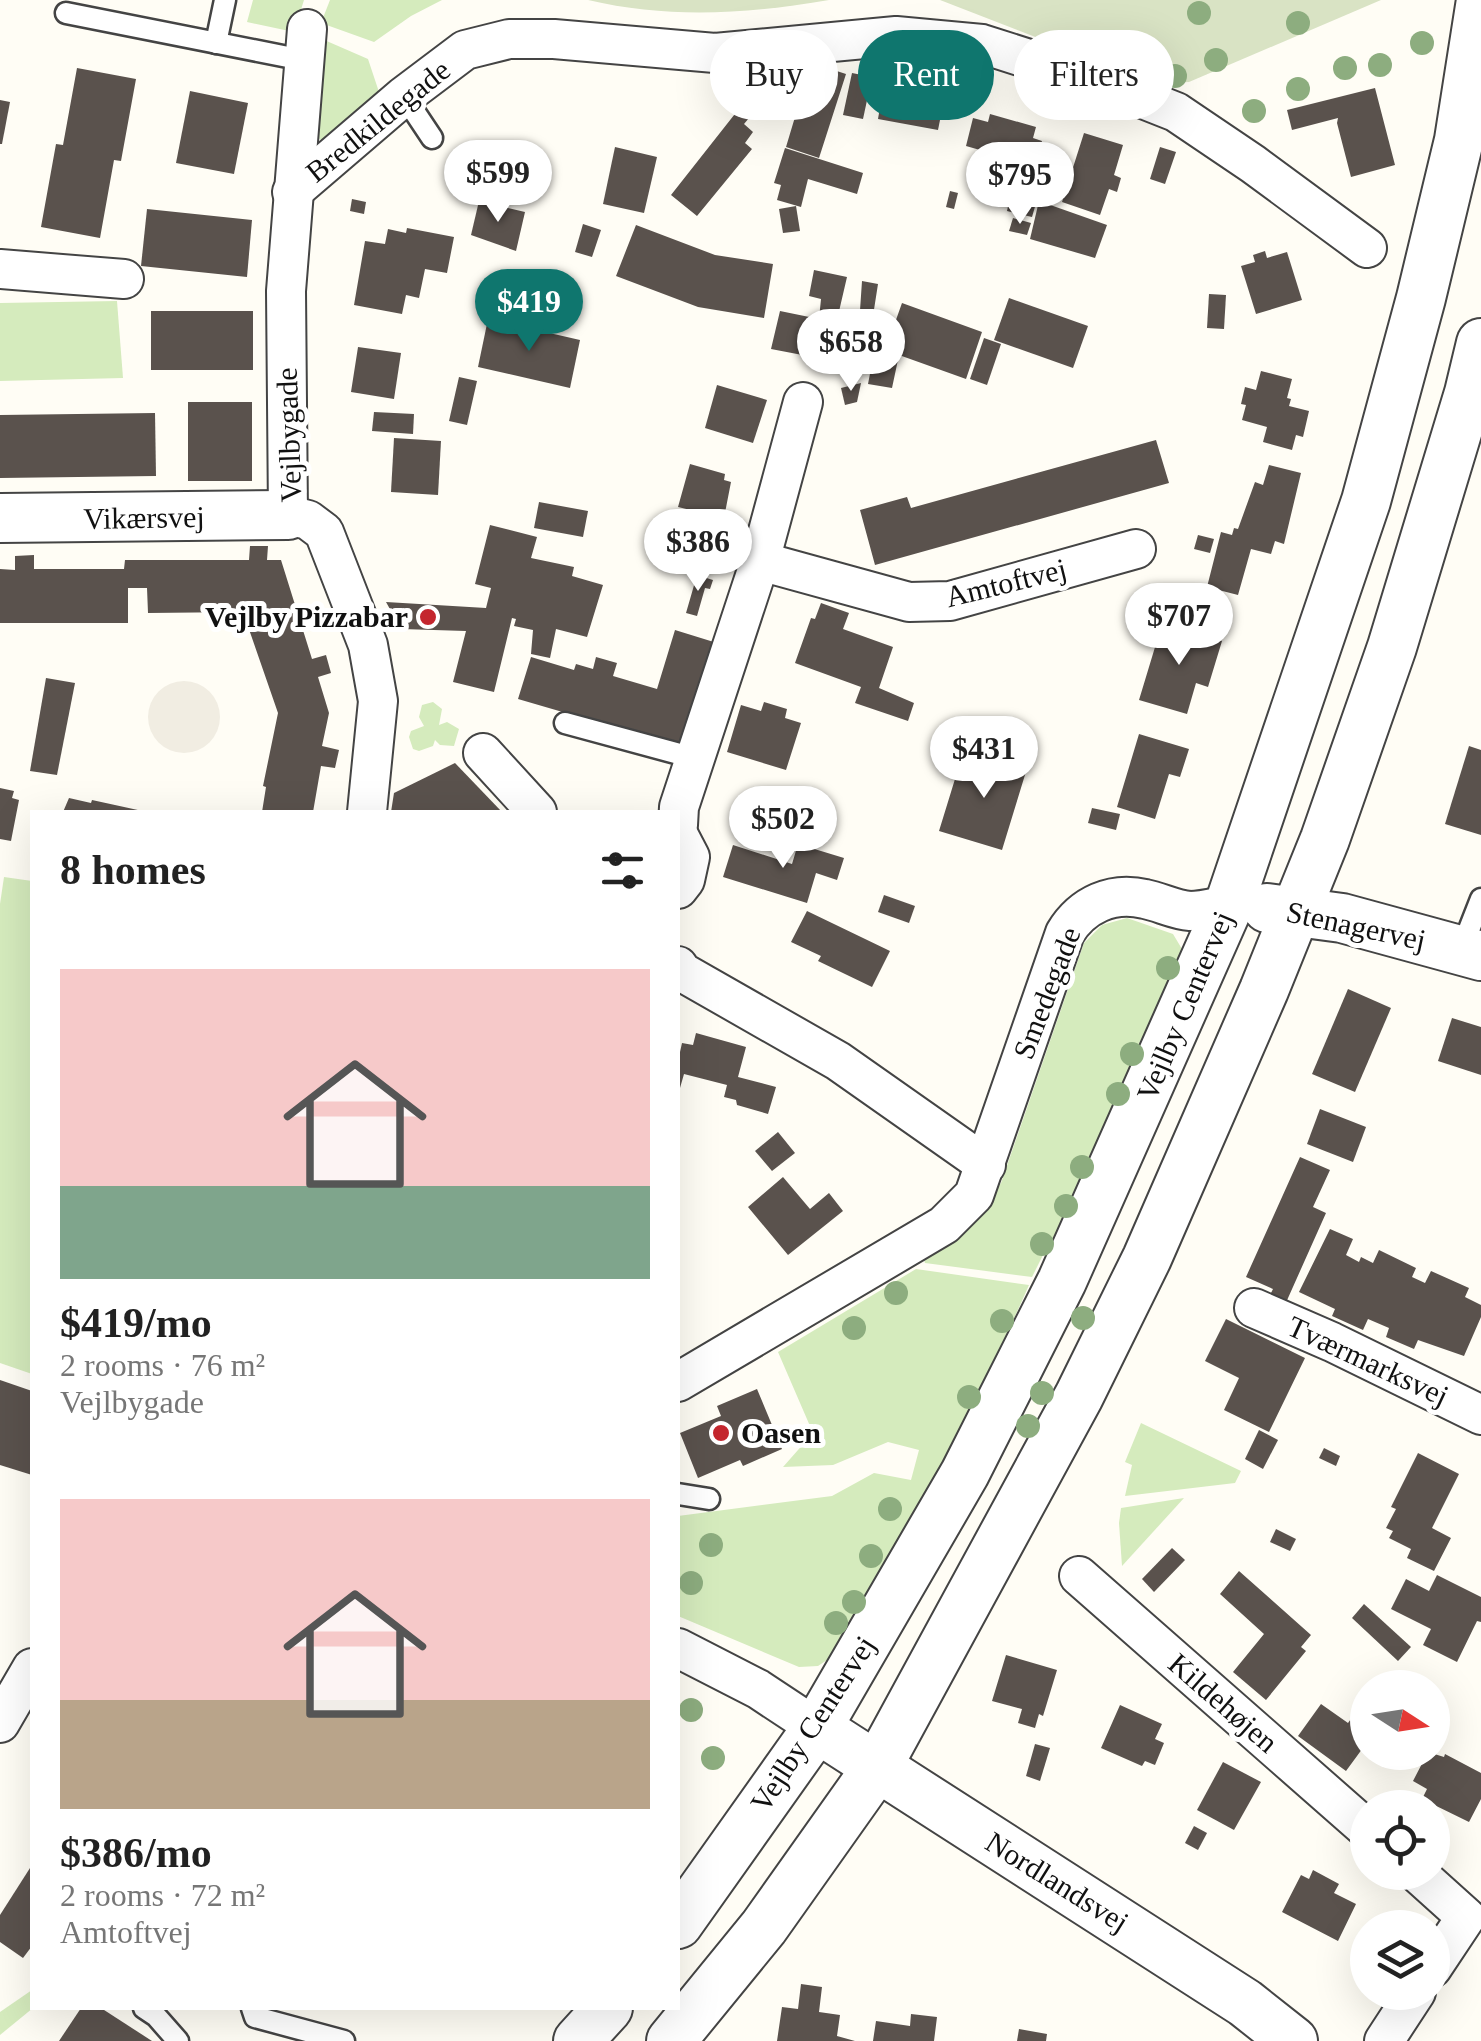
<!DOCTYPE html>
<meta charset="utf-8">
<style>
:root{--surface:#fff;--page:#f6f6f6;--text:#222;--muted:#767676;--accent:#0f766e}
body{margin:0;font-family:"Times New Roman",serif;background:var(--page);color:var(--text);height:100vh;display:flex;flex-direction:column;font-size:38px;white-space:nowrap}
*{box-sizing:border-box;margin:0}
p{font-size:32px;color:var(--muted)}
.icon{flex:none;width:55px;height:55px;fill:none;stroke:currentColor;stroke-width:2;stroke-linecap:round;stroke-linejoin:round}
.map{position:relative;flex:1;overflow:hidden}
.panel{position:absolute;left:30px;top:810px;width:650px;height:1200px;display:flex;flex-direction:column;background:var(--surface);border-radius:0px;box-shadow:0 10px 40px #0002}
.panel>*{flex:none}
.banner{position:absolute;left:710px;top:30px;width:620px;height:90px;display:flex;gap:20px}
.needle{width:65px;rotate:102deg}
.buttons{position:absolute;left:1350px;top:1670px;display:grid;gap:20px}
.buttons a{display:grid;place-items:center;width:100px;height:100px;border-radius:50%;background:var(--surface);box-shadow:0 10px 40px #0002;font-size:50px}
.price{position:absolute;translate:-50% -85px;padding:0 22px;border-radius:35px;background:#fff;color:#222;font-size:32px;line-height:65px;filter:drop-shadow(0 2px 5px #0008)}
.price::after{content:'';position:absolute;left:50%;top:60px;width:30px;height:22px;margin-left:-15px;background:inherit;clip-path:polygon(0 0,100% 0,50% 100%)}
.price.selected{background:var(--accent);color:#fff}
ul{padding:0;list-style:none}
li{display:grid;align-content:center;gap:20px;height:530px;padding:0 30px}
li span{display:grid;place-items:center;height:310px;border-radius:0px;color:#555}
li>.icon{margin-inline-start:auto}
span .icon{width:180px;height:180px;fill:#fffc;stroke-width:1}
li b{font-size:42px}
h2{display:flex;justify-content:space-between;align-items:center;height:120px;padding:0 30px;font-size:42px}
.tag{padding:0 35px;border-radius:45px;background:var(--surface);box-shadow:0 10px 40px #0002;font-size:35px;line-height:90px}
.tag.selected{background:var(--accent);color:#fff}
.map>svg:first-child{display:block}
</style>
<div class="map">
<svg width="1481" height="2041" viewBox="0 0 1481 2041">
<rect width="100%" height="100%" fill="#fffdf5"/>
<g fill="#d5ebbd">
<polygon points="253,0 304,0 294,32 247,22"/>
<polygon points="330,0 442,0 411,16 374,42 321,23"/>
<polygon points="322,39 368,59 379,92 327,138 321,140 316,136"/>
<polygon points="117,301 123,378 0,381 0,303"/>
<polygon points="433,702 442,709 439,725 447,722 459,729 454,746 440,745 435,740 433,746 419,751 413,749 409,737 411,731 424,726 419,717 422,705"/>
<polygon points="4,877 32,881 32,1374 0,1363 0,904"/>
<polygon points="1127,918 1173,934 1185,954 1058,1242 1050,1241 1032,1277 925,1263 923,1257 970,1223 1001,1183 1084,943 1102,925"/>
<polygon points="916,1269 1029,1285 1013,1321 1020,1324 879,1586 836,1654 818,1666 799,1667 678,1616 678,1516 832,1496 874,1473 911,1480 919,1450 888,1442 833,1465 783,1467 813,1433 778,1352"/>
<polygon points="1141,1423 1241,1471 1235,1483 1125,1496 1132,1465 1125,1462"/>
<polygon points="1184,1498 1122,1566 1119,1523 1121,1508"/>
<polygon points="32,1990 33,2008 0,2035 0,2012"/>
</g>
<g fill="#d9e3c4">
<path d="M588 0H829C747 14 669 19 588 0Z"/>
<polygon points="940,0 1381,0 1189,82 1157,84"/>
</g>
<circle fill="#f1ede2" cx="184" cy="717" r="36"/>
<g fill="#5a524d">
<polygon points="812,63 846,74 819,158 786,147 795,117 787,114 793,97 800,100"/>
<polygon points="77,68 136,79 121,161 114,160 100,238 41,227 56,144 63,145"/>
<polygon points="852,73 872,77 863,119 843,115"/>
<polygon points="885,78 946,90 938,130 878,119"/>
<polygon points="1375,88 1395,165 1351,177 1337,123 1338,118 1292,130 1287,110"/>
<polygon points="190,91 248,103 234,174 176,163"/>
<polygon points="0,100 10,102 2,144 0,144"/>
<polygon points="738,110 749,118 744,124 753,132 745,143 752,149 697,216 671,195"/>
<polygon points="990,114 1036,127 1033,138 1042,141 1032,176 978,158 980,150 966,146 973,118 988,122"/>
<polygon points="1084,133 1123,145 1114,175 1121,178 1117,192 1109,189 1100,215 1062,202"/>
<polygon points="615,147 657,157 644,213 603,204"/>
<polygon points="1160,147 1176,152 1165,184 1150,179"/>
<polygon points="785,148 863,173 857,194 808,179 801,207 777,200 781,185 774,183"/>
<polygon points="993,174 1041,186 1032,217 1007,211 1009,202 987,196 989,187 986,186"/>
<polygon points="950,191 958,193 954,209 946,207"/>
<polygon points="352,199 366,202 364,214 350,211"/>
<polygon points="479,201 525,212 516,251 471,235"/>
<polygon points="1039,201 1107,225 1095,258 1030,239"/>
<polygon points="796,206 800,231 783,233 779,209"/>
<polygon points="147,209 252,220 247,277 141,266"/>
<polygon points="1013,218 1031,223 1027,235 1009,231"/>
<polygon points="583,224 601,230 592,257 575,252"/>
<polygon points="636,225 715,255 773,264 764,318 698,307 616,276"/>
<polygon points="407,228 454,237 447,273 425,269 419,298 406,295 402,314 354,305 365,241 385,244 388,229 406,233"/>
<polygon points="1265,251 1267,258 1287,252 1302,300 1256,314 1241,266 1255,262 1253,255"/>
<polygon points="814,270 847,277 837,320 844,322 859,325 862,281 878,284 865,367 771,349 780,311 819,319 821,299 809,296"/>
<polygon points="1209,294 1226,295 1224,329 1207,328"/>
<polygon points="1009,298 1088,326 1073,368 994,340"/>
<polygon points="902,303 982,332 966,379 899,355 892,388 868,384 879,327 892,331"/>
<rect x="151" y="311" width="102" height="59"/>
<polygon points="488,319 580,340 570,388 478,367"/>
<polygon points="984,338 1001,344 987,385 970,379"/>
<polygon points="358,347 401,353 394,399 351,392"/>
<polygon points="1261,371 1292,379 1287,398 1291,399 1289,406 1309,411 1303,437 1296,435 1292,450 1263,442 1267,427 1242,420 1246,405 1241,404 1245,387 1256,390"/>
<polygon points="459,377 477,381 467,425 449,421"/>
<polygon points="861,383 857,402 845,405 841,388"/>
<polygon points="717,385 767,400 753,443 705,428"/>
<rect x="188" y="402" width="64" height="79"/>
<polygon points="374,412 414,414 413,434 372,431"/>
<polygon points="155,413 156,476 0,478 0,415"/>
<polygon points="394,438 441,441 438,495 391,492"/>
<polygon points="1156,440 1169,483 875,565 860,510 907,497 911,508"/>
<polygon points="690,464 725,474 724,480 731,482 724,518 678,507"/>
<polygon points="1269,465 1301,473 1284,544 1275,541 1271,554 1251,549 1238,595 1207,587 1221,532 1232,535 1234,528 1238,529 1255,482 1263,485"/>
<polygon points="539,502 588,511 583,537 534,528"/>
<polygon points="490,525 537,537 531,558 574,567 572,576 603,585 587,637 556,629 550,658 531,654 533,630 514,626 516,619 512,618 494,692 453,682 466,631 401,629 386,602 486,608 491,588 475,584"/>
<polygon points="1198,535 1214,539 1210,553 1194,549"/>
<polygon points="250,546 268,546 267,560 281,560 312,659 326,655 331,673 318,677 329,713 322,746 339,750 335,768 321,766 313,812 262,812 266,787 263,786 278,713 243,612 148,613 147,588 128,588 128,623 0,623 0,569 15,570 15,556 34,555 34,569 124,569 125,560 249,560"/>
<polygon points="697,575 713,580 710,589 705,588 697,616 686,613"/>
<polygon points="1182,592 1229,605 1223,625 1177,611"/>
<polygon points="821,603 849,613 843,629 893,647 879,688 914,703 908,721 855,703 861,687 795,663 811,618 815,619"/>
<polygon points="1162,624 1222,641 1208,687 1196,683 1187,714 1139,700"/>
<polygon points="675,630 717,643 686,748 518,699 531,657 574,670 576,664 593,669 596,657 617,663 613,676 657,689"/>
<polygon points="46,678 75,683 57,775 30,771"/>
<polygon points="764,702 787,709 785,718 801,723 786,770 727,752 741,705 761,711"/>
<polygon points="1139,734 1189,749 1180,777 1169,774 1155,819 1117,807"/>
<polygon points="1469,746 1481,750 1481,835 1445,824"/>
<polygon points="983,751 1028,765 1002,850 939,831 959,766 977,772"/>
<polygon points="455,763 502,812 391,812 394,793"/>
<polygon points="0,788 14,791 12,798 19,800 11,841 0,839"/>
<polygon points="69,798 91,803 92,800 147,812 63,812"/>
<polygon points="1092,808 1120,814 1116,830 1088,823"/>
<polygon points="798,844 844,858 837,880 816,873 807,903 723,877 733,845 792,864"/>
<polygon points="884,895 915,906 909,923 878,912"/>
<polygon points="807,911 890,951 872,987 818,961 821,956 791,942"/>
<polygon points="1348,989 1391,1008 1355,1092 1312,1074"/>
<polygon points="1452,1018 1481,1027 1481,1075 1438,1061"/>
<polygon points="696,1033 746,1047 738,1077 776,1087 768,1114 737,1105 736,1100 724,1097 727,1085 684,1074 678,1095 678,1051 680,1052 682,1043 693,1045"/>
<polygon points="1320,1109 1366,1127 1353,1162 1307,1144"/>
<polygon points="778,1132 795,1153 772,1171 755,1151"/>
<polygon points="1300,1157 1330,1170 1313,1207 1326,1213 1284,1307 1268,1299 1273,1289 1246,1277"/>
<polygon points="783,1177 810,1209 829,1193 843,1211 788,1255 748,1207"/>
<polygon points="1330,1229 1353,1239 1346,1255 1359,1262 1361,1257 1373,1263 1379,1250 1416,1268 1412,1277 1425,1283 1431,1271 1469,1288 1465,1297 1481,1305 1481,1317 1464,1356 1418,1340 1414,1349 1386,1337 1389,1328 1368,1319 1363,1330 1332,1316 1335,1309 1299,1292"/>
<polygon points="1226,1319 1305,1358 1269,1432 1224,1410 1239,1378 1205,1361"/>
<polygon points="0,1380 32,1391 32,1475 0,1465"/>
<polygon points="757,1389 782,1449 743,1466 740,1460 698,1478 680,1433 721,1416 717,1406"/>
<polygon points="1259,1430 1278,1440 1263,1469 1245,1459"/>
<polygon points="1324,1448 1340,1456 1336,1466 1319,1458"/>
<polygon points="1418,1453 1459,1474 1432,1528 1451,1538 1434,1571 1407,1558 1411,1549 1389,1538 1393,1531 1386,1528 1396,1509 1391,1507"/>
<polygon points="1276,1529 1296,1539 1290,1551 1270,1542"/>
<polygon points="1172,1548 1185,1560 1154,1592 1142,1579"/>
<polygon points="1239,1571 1311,1635 1301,1647 1306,1651 1266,1700 1233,1672 1264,1634 1220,1594"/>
<polygon points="1437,1575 1481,1597 1481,1622 1477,1621 1457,1662 1423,1645 1431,1629 1391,1609 1406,1579 1429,1591"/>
<polygon points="1364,1604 1411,1647 1398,1661 1352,1618"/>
<polygon points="1006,1655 1057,1670 1043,1716 1039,1714 1035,1728 1018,1723 1022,1709 992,1701"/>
<polygon points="1368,1695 1368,1741 1346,1771 1298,1736 1321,1704 1348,1723"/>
<polygon points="1120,1705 1162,1724 1155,1739 1164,1743 1155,1765 1145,1761 1142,1766 1101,1748"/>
<polygon points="1035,1744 1050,1748 1040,1781 1026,1776"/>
<polygon points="1428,1752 1444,1757 1445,1754 1481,1773 1481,1799 1469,1822 1422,1799 1427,1789 1413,1781"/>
<polygon points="1223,1762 1261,1782 1234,1830 1197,1810"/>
<polygon points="1194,1826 1207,1833 1198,1850 1185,1843"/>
<polygon points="30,1868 32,1870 32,1946 23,1958 0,1942 0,1915"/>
<polygon points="1313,1870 1339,1884 1334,1893 1356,1904 1338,1941 1282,1912 1301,1875 1309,1879"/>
<polygon points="801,1984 822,1987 819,2012 840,2015 837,2036 855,2041 777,2041 782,2007 798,2009"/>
<polygon points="81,2008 101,2008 152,2041 59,2041"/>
<polygon points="911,2014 937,2017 934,2041 873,2041 876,2021 910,2026"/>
<polygon points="1019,2029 1047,2034 1046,2041 1017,2041"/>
</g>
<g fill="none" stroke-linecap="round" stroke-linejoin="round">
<defs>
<g id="service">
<polyline points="66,13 303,60"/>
<polyline points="216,43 225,0"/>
<polyline points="404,96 432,138"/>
<polyline points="565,723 694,758"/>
<polyline points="1461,950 1481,899"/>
<polyline points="678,1494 709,1499"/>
<polyline points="144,2008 156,2016 178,2041"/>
<polyline points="252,2008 255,2017 344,2041"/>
</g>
<g id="minor">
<polyline points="307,29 286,291 288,515 308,520 324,532 368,645 378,701 367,812"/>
<polyline points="292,192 404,96 465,50 509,39 554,39 715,53 896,36 982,44 1095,80 1176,112 1253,164 1367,248"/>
<polyline points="0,269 124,279"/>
<polyline points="760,561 909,602 950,601 1136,549"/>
<polyline points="483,753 537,812"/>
<polyline points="678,825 679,807 760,561 803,402"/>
<polyline points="678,834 690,857 685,880 678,889"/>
<polyline points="678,966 682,972 838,1061 986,1165"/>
<polyline points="1254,1308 1332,1342 1481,1415"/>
<path d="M678 1382 944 1225 974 1195 1065 933C1082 905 1112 891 1145 899 1160 902 1175 910 1190 911 1202 911 1217 907 1229 905"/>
<polyline points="1079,1576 1368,1830"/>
<polyline points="678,1648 758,1689 817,1728"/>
<polyline points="0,1723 32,1668"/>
<polyline points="1416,1872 1466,1917 1432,1968"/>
<polyline points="1384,2041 1416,1992"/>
</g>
<g id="tertiary">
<polyline points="0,518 288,515"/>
<polyline points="1267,908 1342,918 1481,956"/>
<polyline points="817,1728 1245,2003 1293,2041"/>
<polyline points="678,1924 817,1728 965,1473 1062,1281 1229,905 1366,501 1421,298 1459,140 1481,0"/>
<polyline points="578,2041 608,2008"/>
<polyline points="671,2041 764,1927 876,1769 1079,1396 1147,1258 1264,990 1325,839 1392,647 1469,393 1481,343"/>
</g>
</defs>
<use href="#service" stroke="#444" stroke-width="25"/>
<use href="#minor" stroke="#444" stroke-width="42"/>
<use href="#tertiary" stroke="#444" stroke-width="52"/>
<use href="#service" stroke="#fff" stroke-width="20"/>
<use href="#minor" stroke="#fff" stroke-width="38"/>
<use href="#tertiary" stroke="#fff" stroke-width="48"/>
</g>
<g fill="#8dad7f">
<circle cx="1199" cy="13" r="12"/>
<circle cx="1298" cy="23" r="12"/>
<circle cx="1422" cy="43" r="12"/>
<circle cx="1216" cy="60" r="12"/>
<circle cx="1380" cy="65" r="12"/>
<circle cx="1345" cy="68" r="12"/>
<circle cx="1175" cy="76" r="12"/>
<circle cx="1298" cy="89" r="12"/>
<circle cx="1254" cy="111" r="12"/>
<circle cx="1168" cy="968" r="12"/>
<circle cx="1132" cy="1054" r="12"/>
<circle cx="1118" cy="1094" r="12"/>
<circle cx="1082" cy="1167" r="12"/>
<circle cx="1066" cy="1206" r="12"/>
<circle cx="1042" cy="1244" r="12"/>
<circle cx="896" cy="1293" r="12"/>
<circle cx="1083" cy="1318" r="12"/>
<circle cx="1002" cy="1321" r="12"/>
<circle cx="854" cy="1328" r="12"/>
<circle cx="1042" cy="1393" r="12"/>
<circle cx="969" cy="1397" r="12"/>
<circle cx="1028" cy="1426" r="12"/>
<circle cx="890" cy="1509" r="12"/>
<circle cx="711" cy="1545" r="12"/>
<circle cx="871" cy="1556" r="12"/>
<circle cx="691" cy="1583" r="12"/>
<circle cx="854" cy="1602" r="12"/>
<circle cx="836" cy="1623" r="12"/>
<circle cx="691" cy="1710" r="12"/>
<circle cx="713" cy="1758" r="12"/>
</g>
<g fill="#c4262e" stroke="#fff" stroke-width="4">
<circle cx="428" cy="617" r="10"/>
<circle cx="721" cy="1433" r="10"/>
</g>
<g text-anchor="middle" stroke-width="10" stroke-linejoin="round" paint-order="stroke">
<g font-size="30" fill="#111" stroke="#fff">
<text transform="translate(378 121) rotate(-39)" y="10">Bredkildegade</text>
<text transform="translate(289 435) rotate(-92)" y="10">Vejlbygade</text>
<text transform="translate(144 518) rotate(-1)" y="10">Vikærsvej</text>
<text transform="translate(1006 583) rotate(-14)" y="10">Amtoftvej</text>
<text transform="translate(1356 926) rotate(12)" y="10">Stenagervej</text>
<text transform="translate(1047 993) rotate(-69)" y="10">Smedegade</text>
<text transform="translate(1185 1006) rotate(-67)" y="10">Vejlby Centervej</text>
<text transform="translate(1368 1361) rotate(25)" y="10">Tværmarksvej</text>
<text transform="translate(1223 1703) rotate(41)" y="10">Kildehøjen</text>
<text transform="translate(813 1724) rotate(-57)" y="10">Vejlby Centervej</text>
<text transform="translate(1057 1882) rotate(32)" y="10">Nordlandsvej</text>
</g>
<g font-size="30" font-weight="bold" fill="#111" stroke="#fff" text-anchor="end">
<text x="408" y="627">Vejlby Pizzabar</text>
<text x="741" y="1443" text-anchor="start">Oasen</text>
</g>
</g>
</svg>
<div class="buttons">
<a><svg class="needle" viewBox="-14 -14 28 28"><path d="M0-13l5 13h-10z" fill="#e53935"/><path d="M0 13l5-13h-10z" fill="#767676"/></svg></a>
<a><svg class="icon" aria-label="locate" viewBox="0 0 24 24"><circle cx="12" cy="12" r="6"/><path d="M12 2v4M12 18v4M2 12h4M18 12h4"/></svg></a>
<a><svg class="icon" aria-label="layers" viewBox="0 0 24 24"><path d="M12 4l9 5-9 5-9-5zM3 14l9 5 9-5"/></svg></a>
</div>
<b class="price" style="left:498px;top:225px">$599</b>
<b class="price" style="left:1020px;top:227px">$795</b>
<b class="price selected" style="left:529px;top:354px">$419</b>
<b class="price" style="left:851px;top:394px">$658</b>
<b class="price" style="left:698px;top:594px">$386</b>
<b class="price" style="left:1179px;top:668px">$707</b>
<b class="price" style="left:984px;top:801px">$431</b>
<b class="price" style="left:783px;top:871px">$502</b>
<div class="banner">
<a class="tag">Buy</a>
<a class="tag selected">Rent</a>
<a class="tag">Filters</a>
</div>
<section class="panel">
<h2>8 homes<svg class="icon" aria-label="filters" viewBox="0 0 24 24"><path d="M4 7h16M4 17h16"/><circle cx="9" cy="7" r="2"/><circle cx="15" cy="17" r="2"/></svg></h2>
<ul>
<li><span style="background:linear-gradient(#f6c9c9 70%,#7fa58c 0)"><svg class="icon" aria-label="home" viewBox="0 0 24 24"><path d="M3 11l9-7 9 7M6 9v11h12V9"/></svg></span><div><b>$419/mo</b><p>2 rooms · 76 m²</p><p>Vejlbygade</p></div></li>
<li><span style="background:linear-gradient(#f6c9c9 65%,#b9a48a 0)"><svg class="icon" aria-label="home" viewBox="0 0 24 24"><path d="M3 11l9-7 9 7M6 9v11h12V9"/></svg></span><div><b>$386/mo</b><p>2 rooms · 72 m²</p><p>Amtoftvej</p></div></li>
</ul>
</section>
</div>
